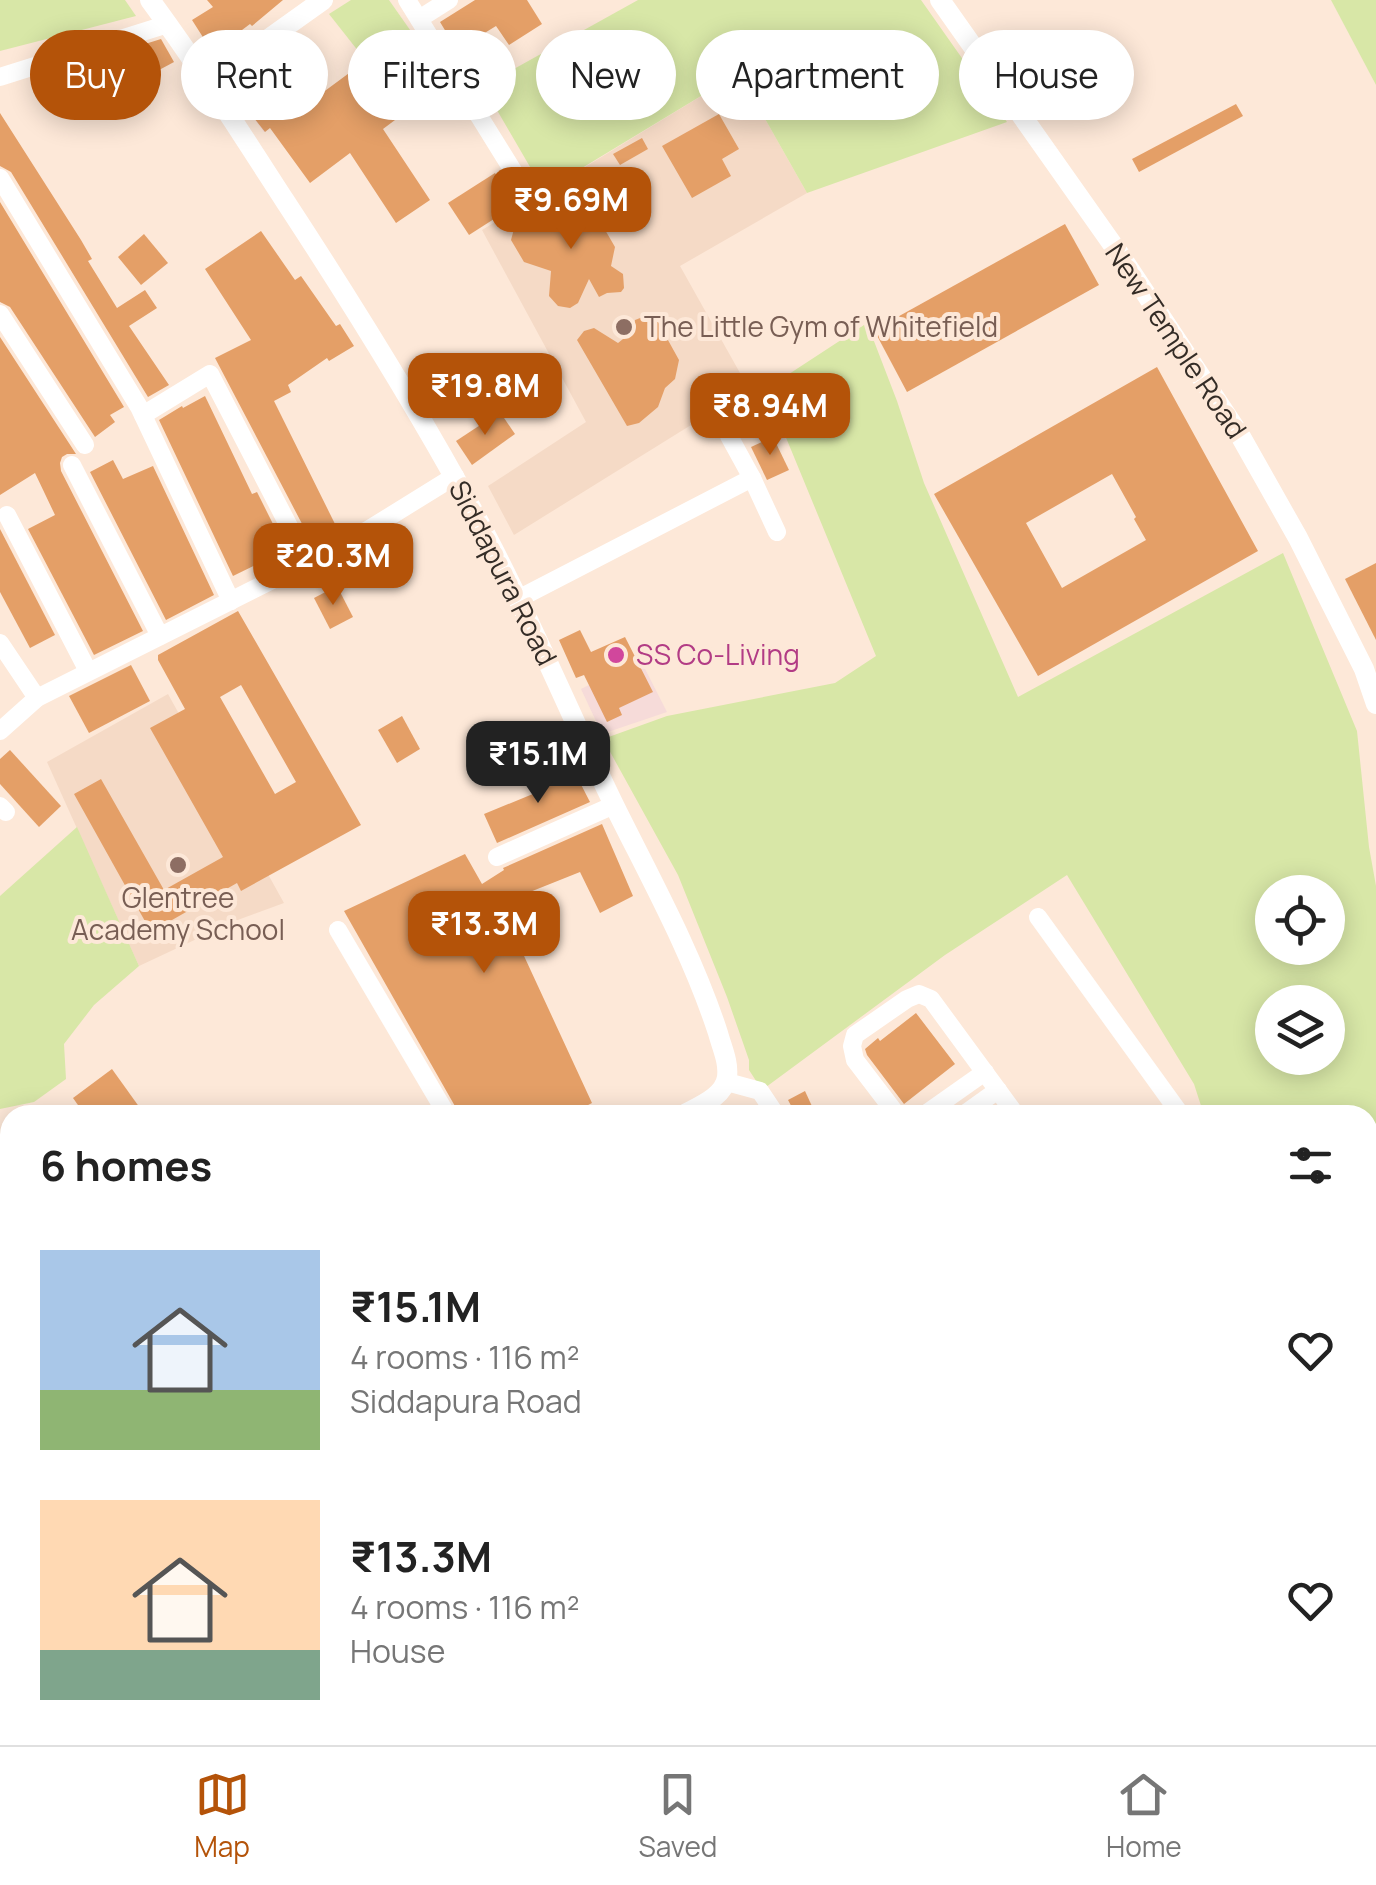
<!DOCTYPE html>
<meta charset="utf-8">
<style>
:root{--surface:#fff;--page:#f2f2f2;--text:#222;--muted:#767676;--line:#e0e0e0;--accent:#b45309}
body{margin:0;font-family:Manrope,sans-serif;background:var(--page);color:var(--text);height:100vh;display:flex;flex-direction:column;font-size:38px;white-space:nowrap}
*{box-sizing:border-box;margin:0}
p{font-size:32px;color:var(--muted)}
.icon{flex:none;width:55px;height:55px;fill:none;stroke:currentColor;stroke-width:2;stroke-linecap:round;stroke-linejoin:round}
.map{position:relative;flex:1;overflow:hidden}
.side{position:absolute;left:0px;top:1105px;width:1378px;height:640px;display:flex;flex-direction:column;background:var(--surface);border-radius:30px 30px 0 0;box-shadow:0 5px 25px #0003}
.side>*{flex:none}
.banner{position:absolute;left:30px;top:30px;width:1318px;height:90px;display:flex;gap:20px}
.controls{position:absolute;left:1255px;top:875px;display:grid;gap:20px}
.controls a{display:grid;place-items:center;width:90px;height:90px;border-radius:50%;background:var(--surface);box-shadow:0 5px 25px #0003;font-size:50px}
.price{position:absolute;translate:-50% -85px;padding:0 22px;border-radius:20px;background:var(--accent);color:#fff;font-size:32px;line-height:65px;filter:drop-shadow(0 2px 5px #0008)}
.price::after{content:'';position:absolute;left:50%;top:60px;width:30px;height:22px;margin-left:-15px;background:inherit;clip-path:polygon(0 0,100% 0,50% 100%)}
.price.active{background:#222;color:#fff}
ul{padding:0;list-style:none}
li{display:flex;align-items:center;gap:30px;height:250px;padding:0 40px}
li span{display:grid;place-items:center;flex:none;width:280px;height:200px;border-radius:0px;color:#555}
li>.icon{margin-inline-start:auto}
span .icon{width:120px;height:120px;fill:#fffc;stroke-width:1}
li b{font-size:42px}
h2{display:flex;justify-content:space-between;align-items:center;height:120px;padding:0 40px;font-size:42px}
.chip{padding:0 35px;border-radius:45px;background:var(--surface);box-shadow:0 5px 25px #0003;font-size:35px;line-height:90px}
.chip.active{background:var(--accent);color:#fff}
.dock{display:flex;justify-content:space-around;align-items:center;height:140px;border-top:2px solid var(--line);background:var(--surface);font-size:28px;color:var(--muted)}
.dock a{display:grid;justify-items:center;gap:5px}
.dock .active{color:var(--accent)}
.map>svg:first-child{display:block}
</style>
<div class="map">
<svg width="1376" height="1745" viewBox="0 0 1376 1745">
<rect width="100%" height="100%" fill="#fde8d8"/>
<g fill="#f6dbd9">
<polygon points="259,66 292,112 264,132 230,86"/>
<polygon points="640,659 667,712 602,734 581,689"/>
</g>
<g fill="#f5dac6">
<polygon points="739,73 807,193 680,266 749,389 514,535 488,486 586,422 482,230"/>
<polygon points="168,694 284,903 235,921 139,966 47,762"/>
</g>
<g fill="#d8e7a7" fill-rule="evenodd">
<polygon points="0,0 125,0 136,16 0,51"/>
<polygon points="351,0 389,0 415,37 370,66 329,14"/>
<polygon points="638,0 921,0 1007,122 807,193 739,73 544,191 483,86"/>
<polygon points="1331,0 1376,0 1376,85"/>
<path d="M867 323 897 401 924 483 1018 697 1283 553 1357 731 1369 847 1376 886V1141L1368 1146V1115H1204L1194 1084 1067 875 945 955 762 1090 749 1070V1060L727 997 678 875 603 739 667 716 835 683 876 656 766 389ZM1272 892H1328V948H1272ZM1272 1002H1328V1058H1272Z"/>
<polygon points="77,827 139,966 94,1005 64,1044 66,1079 34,1102 0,1109 0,896"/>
<polygon points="889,1735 915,1735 951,1745 893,1745"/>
</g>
<g fill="#e49f67" fill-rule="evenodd">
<polygon points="207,0 283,0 252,26 250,24 230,39 232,42 213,53 192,20 213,7"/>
<polygon points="475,0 527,0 542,24 509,45 496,26 457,50 440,22"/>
<polygon points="161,39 174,62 133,84 119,59 145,44"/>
<polygon points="417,40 440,76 406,96 384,60"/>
<polygon points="360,65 399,117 383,129 430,200 396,223 350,153 310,183 270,128 265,132 235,94 259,75 291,116"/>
<polygon points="1236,104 1243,116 1139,172 1132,159"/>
<polygon points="0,113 81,240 92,259 88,261 117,308 145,290 157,308 129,326 169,385 148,397 11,172 0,166"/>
<polygon points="719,114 739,149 722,159 731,176 692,198 662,146"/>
<polygon points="642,138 648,149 620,165 613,154"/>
<polygon points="495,173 516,205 469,235 448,203"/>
<polygon points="583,192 615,247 611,266 623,274 624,288 621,292 607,293 599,297 589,279 578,303 570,308 558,306 549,296 551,271 524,262 511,240 514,229 574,205 572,198"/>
<polygon points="0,202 124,407 110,415 115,422 95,437 10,307 0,302"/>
<polygon points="1065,224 1099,285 907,392 874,330"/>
<polygon points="261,231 295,280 301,276 336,326 340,324 354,346 329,361 327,358 288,385 291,392 274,401 336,526 310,539 215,358 251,340 205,269"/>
<polygon points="144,234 168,263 141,285 118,257"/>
<polygon points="653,313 679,360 675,379 665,388 658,407 639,423 627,426 577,340 584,331 594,328 618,343 633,331 635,320"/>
<polygon points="0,337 76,454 67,454 62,457 60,463 61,471 143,631 94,655 28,529 55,515 35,473 0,495"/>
<path d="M1157 367 1258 551 1038 676 934 494ZM1112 474 1136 517 1134 519 1146 540 1062 588 1026 523Z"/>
<polygon points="757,387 768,404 740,421 737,416 706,437 696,424 718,408 720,411"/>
<polygon points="205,396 252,494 257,492 286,550 233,576 159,420 182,406 183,408"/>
<polygon points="500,412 515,434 472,465 456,441"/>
<polygon points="773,437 789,470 767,480 751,447"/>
<polygon points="113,460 123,479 153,466 214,595 166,620 90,472"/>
<polygon points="0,529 55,635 30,648 0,592"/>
<polygon points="1376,563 1376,640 1345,579"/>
<polygon points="337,586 353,617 330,629 314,598"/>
<path d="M238 611 361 825 241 891 237 883 151 932 74 794 101 779 164 890 223 857 150 728 185 709 158 660V655ZM241 685 296 782 275 794 220 697Z"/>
<polygon points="580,630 591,652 625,637 653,692 619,708 622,715 607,722 584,675 576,678 559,640"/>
<polygon points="131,665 150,701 89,733 69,696"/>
<polygon points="402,716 420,749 397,763 378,730"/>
<polygon points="10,750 61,806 39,827 0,784 0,759"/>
<polygon points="572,767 590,802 497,843 484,814 545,789 541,781"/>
<polygon points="602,824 633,896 600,913 580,872 500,904 592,1103 569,1115 460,1115 344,911 465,854 482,884 504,870 503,868"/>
<polygon points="916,1013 955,1064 904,1104 867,1055 865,1049 878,1038 880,1041"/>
<polygon points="112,1069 145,1115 85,1115 73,1098"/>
<polygon points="805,1091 816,1115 796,1115 788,1100"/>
</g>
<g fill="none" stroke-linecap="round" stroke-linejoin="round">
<g stroke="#fff" stroke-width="18">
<polyline points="407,0 525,190"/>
<polyline points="419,19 449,0"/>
<polyline points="0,77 168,24"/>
<polyline points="0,178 139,407 231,601"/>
<polyline points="0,314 85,445"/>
<polyline points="143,415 210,374 308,563"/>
<polyline points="72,465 160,636"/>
<polyline points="752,478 777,532"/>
<polyline points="7,515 88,671"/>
<polyline points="518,599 752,478 729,436"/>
<polyline points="0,643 37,698"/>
<polyline points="0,731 37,698 350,541 455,476"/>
<polyline points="0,806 6,812"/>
<polyline points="497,857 614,805"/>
<polyline points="1038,917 1181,1115"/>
<polyline points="338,930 447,1115"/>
<polyline points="727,1082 760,1091 776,1115"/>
<polyline points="897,1115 855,1060 852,1046 855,1035 907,999 919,994 931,999 1016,1115"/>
<polyline points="924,1115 985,1072"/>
<polyline points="963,1115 998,1090"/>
<polyline points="1368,1309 1376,1327"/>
<polyline points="0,1345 10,1337"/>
<polyline points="1368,1495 1376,1512"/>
<polyline points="1368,1543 1376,1538"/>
<polyline points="0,1607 10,1620"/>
<polyline points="1368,1674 1376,1691"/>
<polyline points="103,1735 111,1745"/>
<polyline points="314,1735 322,1745"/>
<polyline points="592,1735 596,1745"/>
<polyline points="731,1735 734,1745"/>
<polyline points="1289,1735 1293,1745"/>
<polyline points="827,1743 875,1735"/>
<polyline points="1002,1745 1022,1735"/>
<polyline points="1081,1745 1107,1735"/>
</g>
<g stroke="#fff" stroke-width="20">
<path d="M150 0C198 65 241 133 285 201 357 311 427 423 488 539 535 628 573 722 618 813 654 885 693 956 718 1033 722 1048 729 1062 727 1077 724 1097 699 1106 683 1115"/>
<polyline points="940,0 1120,255 1241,437 1298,538 1364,669 1376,704"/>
<polyline points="208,82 323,0"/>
<polyline points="1368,1167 1376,1161"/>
<polyline points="967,1735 1000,1745"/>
<polyline points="554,1745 566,1735"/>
</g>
</g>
<g fill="#8d6e63" stroke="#fde8d8" stroke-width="4">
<circle cx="624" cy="327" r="10"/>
<circle cx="178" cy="865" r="10"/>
</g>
<circle fill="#d1479c" stroke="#fde8d8" stroke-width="4" cx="616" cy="655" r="10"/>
<g text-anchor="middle" stroke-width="8" stroke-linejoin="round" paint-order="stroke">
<g font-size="28" fill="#785e54" stroke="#fde8d8" text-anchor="start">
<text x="644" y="337">The Little Gym of Whitefield</text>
<text x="178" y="908" text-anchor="middle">Glentree<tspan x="178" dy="32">Academy School</tspan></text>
</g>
<g font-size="28" fill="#342c26" stroke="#fde8d8">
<text transform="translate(1176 341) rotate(56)" y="10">New Temple Road</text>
<text transform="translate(503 573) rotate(63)" y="10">Siddapura Road</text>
</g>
<g font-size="28" fill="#b23c85" stroke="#fde8d8" text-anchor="start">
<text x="636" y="665">SS Co-Living</text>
</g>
</g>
</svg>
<div class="controls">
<a><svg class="icon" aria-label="locate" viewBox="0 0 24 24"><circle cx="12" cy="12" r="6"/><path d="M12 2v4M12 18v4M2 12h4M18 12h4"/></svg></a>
<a><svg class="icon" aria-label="layers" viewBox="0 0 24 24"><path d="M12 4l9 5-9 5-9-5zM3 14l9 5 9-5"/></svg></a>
</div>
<b class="price" style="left:571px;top:252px">₹9.69M</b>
<b class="price" style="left:485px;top:438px">₹19.8M</b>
<b class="price" style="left:770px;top:458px">₹8.94M</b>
<b class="price" style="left:333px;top:608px">₹20.3M</b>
<b class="price active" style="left:538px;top:806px">₹15.1M</b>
<b class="price" style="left:484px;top:976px">₹13.3M</b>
<div class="banner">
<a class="chip active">Buy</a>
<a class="chip">Rent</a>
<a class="chip">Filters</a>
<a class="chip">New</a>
<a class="chip">Apartment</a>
<a class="chip">House</a>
</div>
<section class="side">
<h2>6 homes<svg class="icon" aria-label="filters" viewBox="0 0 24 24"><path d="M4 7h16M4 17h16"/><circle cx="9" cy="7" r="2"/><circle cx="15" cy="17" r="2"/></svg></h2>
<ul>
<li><span style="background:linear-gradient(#a9c7e8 70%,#8fb573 0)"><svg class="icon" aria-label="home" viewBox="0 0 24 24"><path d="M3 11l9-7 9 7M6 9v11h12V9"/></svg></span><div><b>₹15.1M</b><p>4 rooms · 116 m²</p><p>Siddapura Road</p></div><svg class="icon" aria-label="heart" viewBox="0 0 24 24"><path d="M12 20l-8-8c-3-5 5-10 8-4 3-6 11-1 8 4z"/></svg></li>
<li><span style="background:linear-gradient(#ffd9b3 75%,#7fa58c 0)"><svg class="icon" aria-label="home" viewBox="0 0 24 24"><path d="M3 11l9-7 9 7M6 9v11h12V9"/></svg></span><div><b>₹13.3M</b><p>4 rooms · 116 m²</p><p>House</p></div><svg class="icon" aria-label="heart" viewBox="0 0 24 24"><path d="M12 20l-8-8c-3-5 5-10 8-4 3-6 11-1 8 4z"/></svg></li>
</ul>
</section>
</div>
<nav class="dock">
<a class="active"><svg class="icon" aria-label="map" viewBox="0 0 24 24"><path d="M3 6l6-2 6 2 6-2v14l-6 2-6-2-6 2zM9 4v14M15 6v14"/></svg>Map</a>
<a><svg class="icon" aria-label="saved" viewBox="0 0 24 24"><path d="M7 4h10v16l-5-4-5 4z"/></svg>Saved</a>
<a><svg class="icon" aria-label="home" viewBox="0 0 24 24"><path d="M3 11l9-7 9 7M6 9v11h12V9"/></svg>Home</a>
</nav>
